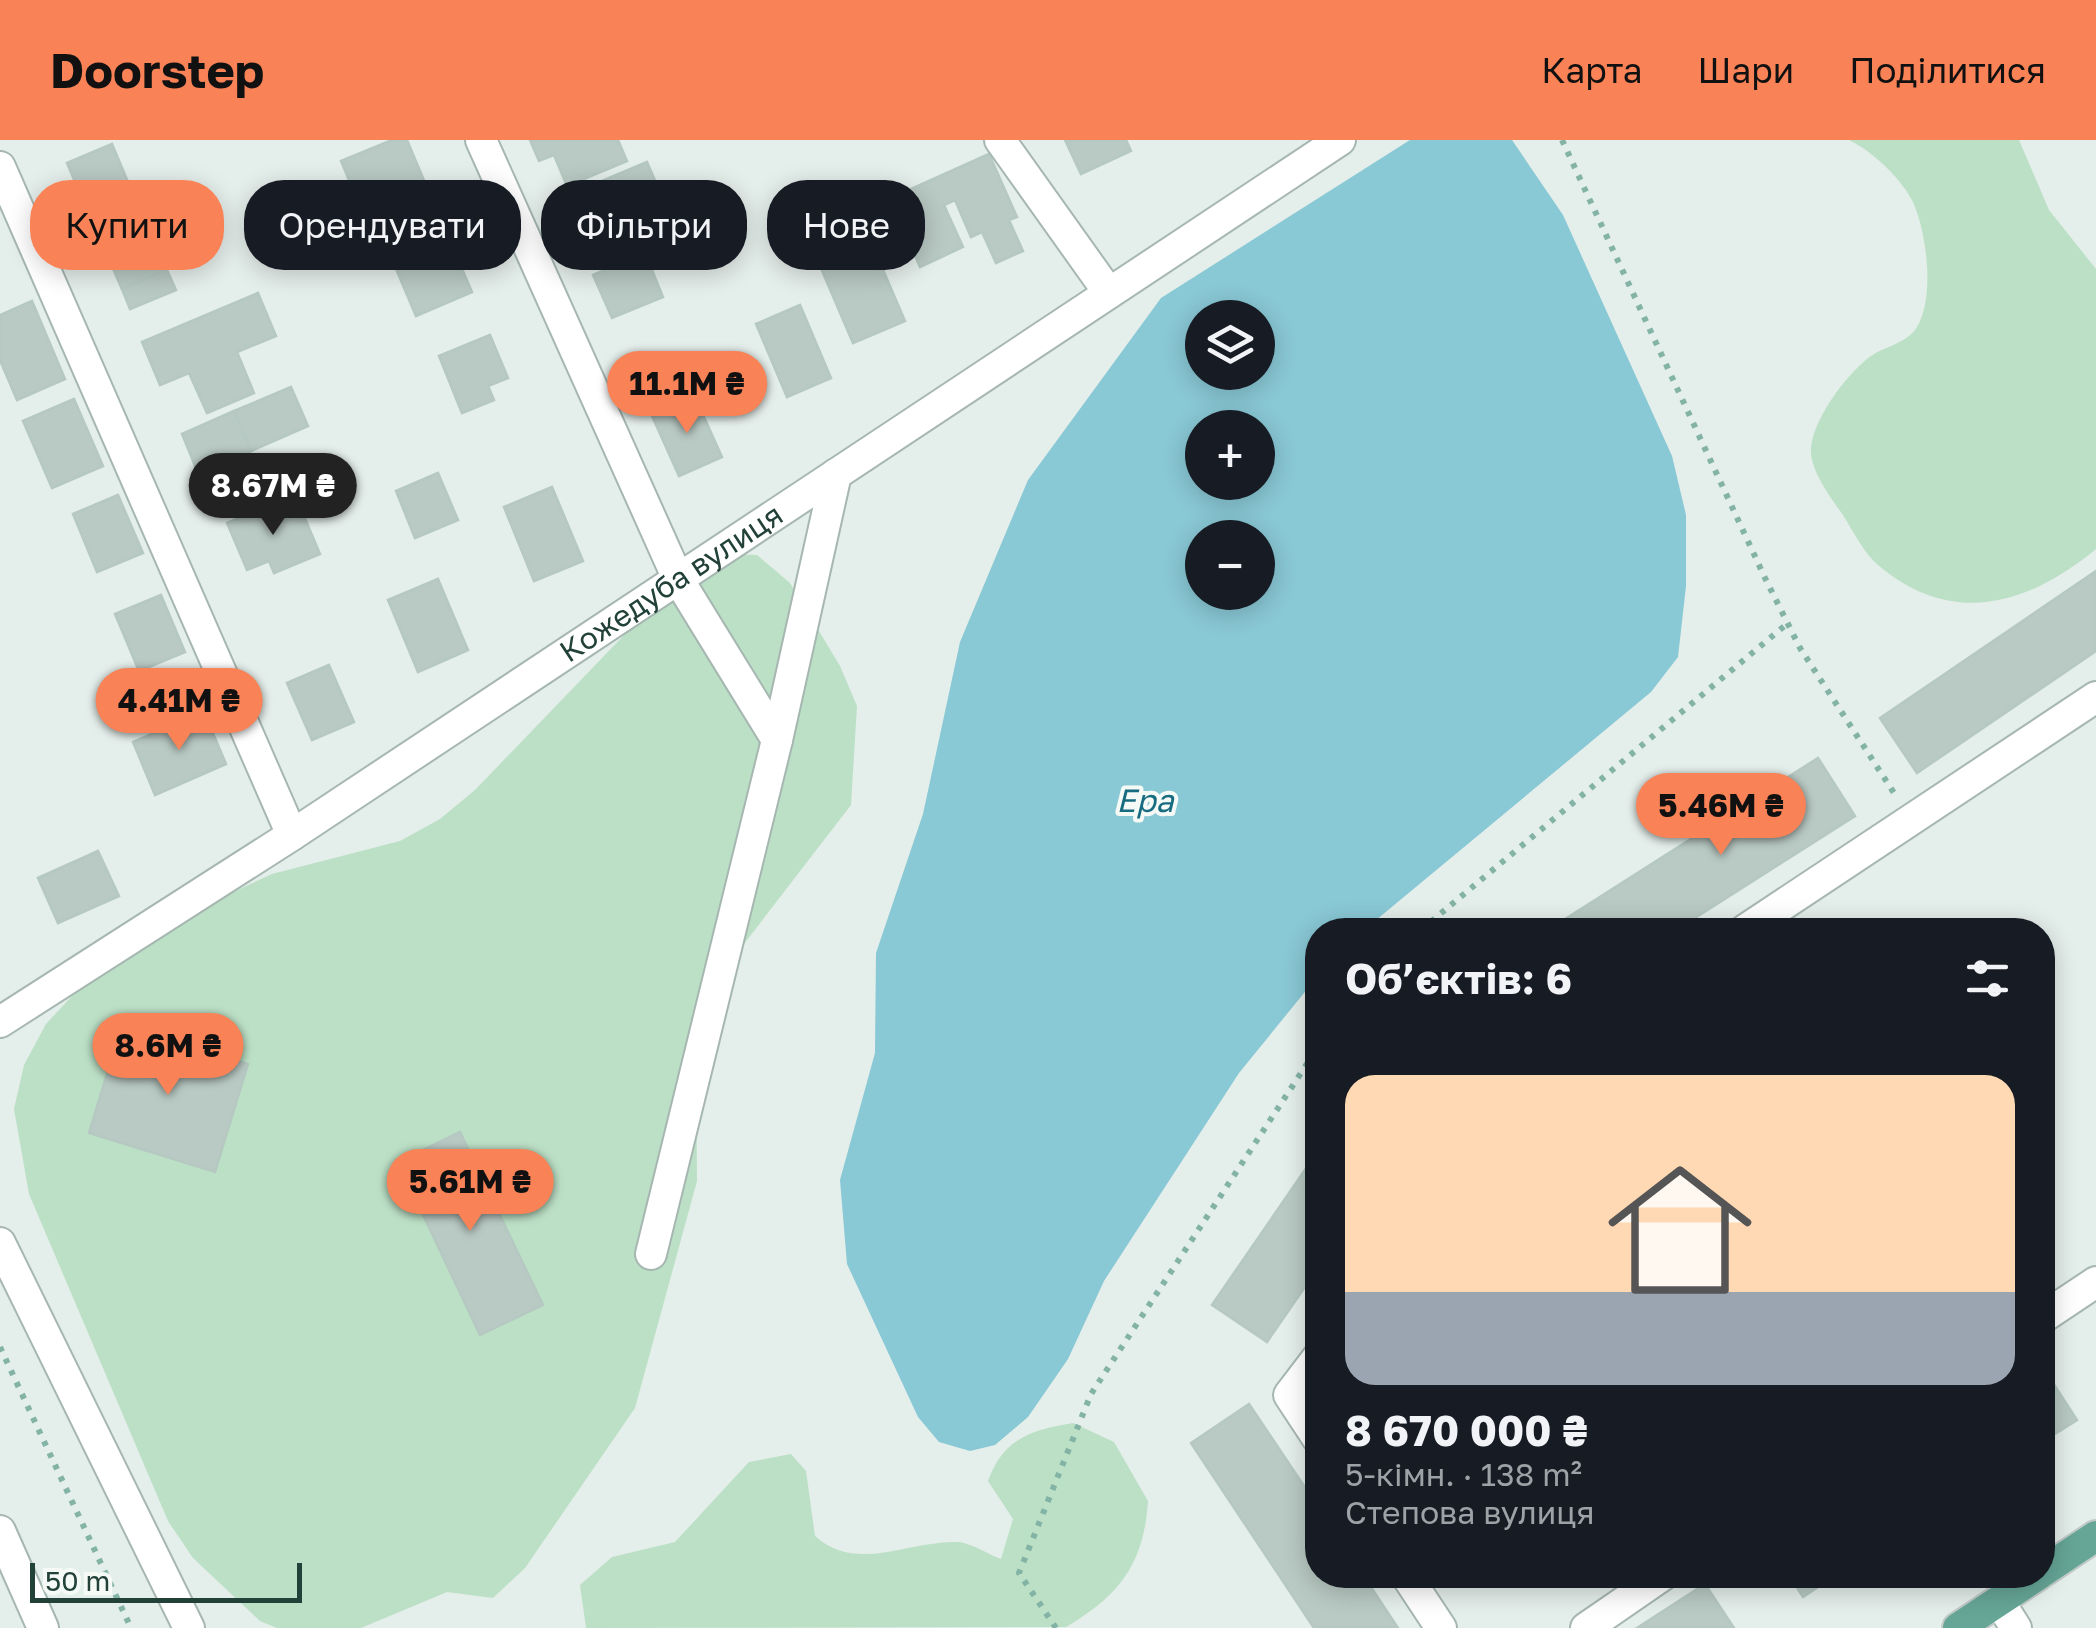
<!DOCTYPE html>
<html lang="uk">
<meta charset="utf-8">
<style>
:root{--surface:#171b24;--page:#242831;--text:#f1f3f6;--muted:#9ea1a6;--line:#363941;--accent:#f98357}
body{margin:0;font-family:"Golos Text",sans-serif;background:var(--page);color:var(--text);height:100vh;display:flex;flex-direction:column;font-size:38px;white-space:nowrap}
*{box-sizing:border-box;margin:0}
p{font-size:32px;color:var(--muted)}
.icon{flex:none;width:55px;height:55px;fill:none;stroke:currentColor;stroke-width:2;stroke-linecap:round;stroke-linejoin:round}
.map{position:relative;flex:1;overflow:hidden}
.side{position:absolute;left:1305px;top:778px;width:750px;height:670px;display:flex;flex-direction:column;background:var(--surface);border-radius:40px;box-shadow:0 5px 25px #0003}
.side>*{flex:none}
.hud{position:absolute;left:30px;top:40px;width:950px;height:90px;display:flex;gap:20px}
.fabs{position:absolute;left:1185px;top:160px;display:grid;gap:20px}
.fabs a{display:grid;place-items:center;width:90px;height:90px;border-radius:50%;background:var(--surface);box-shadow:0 5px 25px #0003;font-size:50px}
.scale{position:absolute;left:30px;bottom:25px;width:272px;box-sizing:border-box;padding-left:10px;border:5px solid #224139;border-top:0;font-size:28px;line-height:35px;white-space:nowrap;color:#224139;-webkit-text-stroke:8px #f5faf7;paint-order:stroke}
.price{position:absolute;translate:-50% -85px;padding:0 22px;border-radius:35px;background:var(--accent);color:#111;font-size:32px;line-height:65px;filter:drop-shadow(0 2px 5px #0008)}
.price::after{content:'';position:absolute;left:50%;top:60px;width:30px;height:22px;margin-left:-15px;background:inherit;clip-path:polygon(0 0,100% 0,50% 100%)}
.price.current{background:#222;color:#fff}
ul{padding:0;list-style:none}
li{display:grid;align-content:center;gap:20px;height:530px;padding:0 40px}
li+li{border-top:2px solid var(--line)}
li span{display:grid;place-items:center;height:310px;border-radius:30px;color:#555}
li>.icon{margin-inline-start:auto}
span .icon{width:180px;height:180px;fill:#fffc;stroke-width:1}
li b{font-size:42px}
h2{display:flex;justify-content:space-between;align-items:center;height:120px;padding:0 40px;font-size:42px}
.tag{padding:0 35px;border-radius:40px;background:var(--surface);box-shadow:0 5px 25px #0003;font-size:35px;line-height:90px}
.tag.current{background:var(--accent);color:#111}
header{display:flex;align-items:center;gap:60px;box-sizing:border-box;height:140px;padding:0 50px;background:var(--accent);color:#111}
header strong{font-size:48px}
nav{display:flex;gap:55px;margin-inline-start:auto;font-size:35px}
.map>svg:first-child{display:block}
</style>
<header>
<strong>Doorstep</strong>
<nav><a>Карта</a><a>Шари</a><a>Поділитися</a></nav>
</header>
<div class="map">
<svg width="2096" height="1488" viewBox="0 0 2096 1488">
<rect width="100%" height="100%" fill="#e4eeea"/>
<g fill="#bce0c6">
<path d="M1849 0H2019L2049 70 2096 129V409C2028 465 1952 488 1878 425 1864 413 1853 391 1843 375 1831 358 1809 329 1811 308 1814 278 1844 238 1867 219 1882 206 1906 205 1917 187 1935 157 1927 94 1913 62 1902 39 1872 11 1849 0Z"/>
<polygon points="714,414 757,415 790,443 840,526 857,566 851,665 734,817 696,899 697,1041 635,1268 525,1428 493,1458 447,1452 361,1488 277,1488 260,1481 193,1418 168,1381 29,1054 14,969 24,925 46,884 119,805 272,734 400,701 440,679 475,650 678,439"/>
<path d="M1073 1283 1114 1302 1148 1361C1144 1424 1119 1456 1066 1487L586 1488 580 1445 612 1417 675 1402 749 1322 791 1314 806 1331 815 1396C857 1434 909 1400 958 1402 971 1403 988 1414 1001 1419L1013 1379 988 1341C1003 1298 1032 1290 1073 1283Z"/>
</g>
<path fill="#89c8d5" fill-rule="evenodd" d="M1410 0H1512L1563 75 1672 316 1686 375V446L1678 517 1651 552 1364 790H1318L1317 837 1239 933 1104 1141 1068 1219 1028 1277 995 1305 970 1311 939 1302 918 1277 847 1124 840 1040 875 913 876 813 923 674 960 502 1028 340 1161 158ZM1202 178H1258V232H1202ZM1202 288H1258V342H1202ZM1202 398H1258V452H1202Z"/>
<g fill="#b9c9c3" stroke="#b5c8c1" stroke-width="2.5">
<polygon points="392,0 407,0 428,50 398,63 416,104 367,125 346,75 361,69 341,21"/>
<polygon points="530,0 618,0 627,21 567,46 554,15 539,21"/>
<polygon points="1126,0 1131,11 1081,34 1065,0"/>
<polygon points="112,4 128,42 83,61 67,23"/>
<polygon points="989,14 1017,77 1009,80 1023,111 996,123 982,92 971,97 955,60 944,65 963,107 920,127 903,88 918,82 904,52"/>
<polygon points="647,22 675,87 605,117 597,100 578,108 557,60"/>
<polygon points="129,42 138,62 92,82 83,61"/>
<polygon points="447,94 472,152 416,176 391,117"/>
<polygon points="154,95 168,129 122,149 107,115"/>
<polygon points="869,97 905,181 853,203 817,119"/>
<polygon points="645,113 663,157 612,178 593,135"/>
<polygon points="167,130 176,150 130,169 122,149"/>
<polygon points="258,153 276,196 237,212 254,253 207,273 189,233 160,245 142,202"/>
<polygon points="32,161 65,239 17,260 0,220 0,175"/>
<polygon points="800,165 831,238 787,257 756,184"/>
<polygon points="490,195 508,238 488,246 494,260 462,273 439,216"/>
<polygon points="291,247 308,286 251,311 234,271"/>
<polygon points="695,257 722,317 679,336 652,276"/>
<polygon points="74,259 103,326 52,348 23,281"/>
<polygon points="234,271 251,311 198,333 182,294"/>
<polygon points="438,333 458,380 415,398 396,351"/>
<polygon points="552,347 583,421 534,441 504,367"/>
<polygon points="118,355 143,413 97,432 73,374"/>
<polygon points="285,359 294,380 304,376 320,414 274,433 269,421 247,430 227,383"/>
<polygon points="2096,431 2096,511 1917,633 1880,578"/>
<polygon points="438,439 468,510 418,532 388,460"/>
<polygon points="161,455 185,512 139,531 115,474"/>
<polygon points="329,525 354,582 312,600 287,543"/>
<polygon points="204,572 226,624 155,655 133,602"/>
<polygon points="1818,618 1855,676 1676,790 1548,790"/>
<polygon points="98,711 119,756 58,783 38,738"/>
<polygon points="122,885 248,924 215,1032 89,993"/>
<polygon points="460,992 543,1165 480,1195 398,1022"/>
<polygon points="1318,1011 1318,1128 1267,1202 1212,1165"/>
<polygon points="2042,1226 2077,1280 2042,1302"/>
<polygon points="1249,1264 1318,1367 1318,1435 1363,1435 1398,1488 1314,1488 1191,1303"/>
<polygon points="1789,1435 1836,1435 1803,1457"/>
<polygon points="1705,1444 1734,1488 1637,1488"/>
</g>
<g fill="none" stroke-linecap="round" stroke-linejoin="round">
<defs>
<g id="minor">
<polyline points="481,0 678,439 777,600"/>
<polyline points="1000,0 1109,153"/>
<polyline points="0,27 292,695"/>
<polyline points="1745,790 2096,557"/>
<path id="s1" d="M0 882 292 695 1340 0"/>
<polyline points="0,1103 189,1488"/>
<polyline points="651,1114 777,600 836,334"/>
<polyline points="2042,1178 2096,1142"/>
<polyline points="1318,1217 1289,1255 1318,1299"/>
<polyline points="0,1391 43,1488"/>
<polyline points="1406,1435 1441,1488"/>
<polyline points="1999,1461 2016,1488"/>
<polyline points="1586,1488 1663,1435"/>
</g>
<g id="major">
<polyline points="2042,1432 2096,1396"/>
<polyline points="1958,1488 2038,1435"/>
</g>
</defs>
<use href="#minor" stroke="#a6b7b1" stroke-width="34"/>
<use href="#major" stroke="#c1cac8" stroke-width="34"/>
<g stroke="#82b3a5" stroke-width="6" stroke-dasharray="5 8" stroke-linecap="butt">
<polyline points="1562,0 1765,438 1800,508 1894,653"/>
<polyline points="1421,790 1788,483"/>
<polyline points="0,1207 131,1488"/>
<polyline points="1056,1488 1019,1433 1091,1254 1318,907"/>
</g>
<use href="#minor" stroke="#fff" stroke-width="30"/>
<use href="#major" stroke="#66a697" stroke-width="30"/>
</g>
<g text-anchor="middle" stroke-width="8" stroke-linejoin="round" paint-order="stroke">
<g font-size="30" fill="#224139" stroke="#f5faf7">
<text dy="10" stroke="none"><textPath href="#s1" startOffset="802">Кожедуба вулиця</textPath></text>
</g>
<g font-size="32" font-style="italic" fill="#186c80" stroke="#f5faf7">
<text x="1145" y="672">Ера</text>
</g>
</g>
</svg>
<div class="fabs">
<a><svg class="icon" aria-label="layers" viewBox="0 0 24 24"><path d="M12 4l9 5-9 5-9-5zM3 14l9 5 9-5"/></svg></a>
<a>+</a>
<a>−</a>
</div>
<div class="scale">50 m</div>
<b class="price" style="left:687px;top:296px">11.1M ₴</b>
<b class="price current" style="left:273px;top:398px">8.67M ₴</b>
<b class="price" style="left:179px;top:613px">4.41M ₴</b>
<b class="price" style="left:1721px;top:718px">5.46M ₴</b>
<b class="price" style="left:168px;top:958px">8.6M ₴</b>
<b class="price" style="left:470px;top:1094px">5.61M ₴</b>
<div class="hud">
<a class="tag current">Купити</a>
<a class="tag">Орендувати</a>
<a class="tag">Фільтри</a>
<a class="tag">Нове</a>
</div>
<section class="side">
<h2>Об’єктів: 6<svg class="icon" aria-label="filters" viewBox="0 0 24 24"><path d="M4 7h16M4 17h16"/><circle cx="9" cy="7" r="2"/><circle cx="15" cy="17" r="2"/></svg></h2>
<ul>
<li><span style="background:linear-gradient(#ffd9b3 70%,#9aa5b1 0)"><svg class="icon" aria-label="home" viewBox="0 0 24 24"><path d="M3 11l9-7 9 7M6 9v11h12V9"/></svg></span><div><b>8 670 000 ₴</b><p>5-кімн. · 138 m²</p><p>Степова вулиця</p></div></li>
</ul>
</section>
</div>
